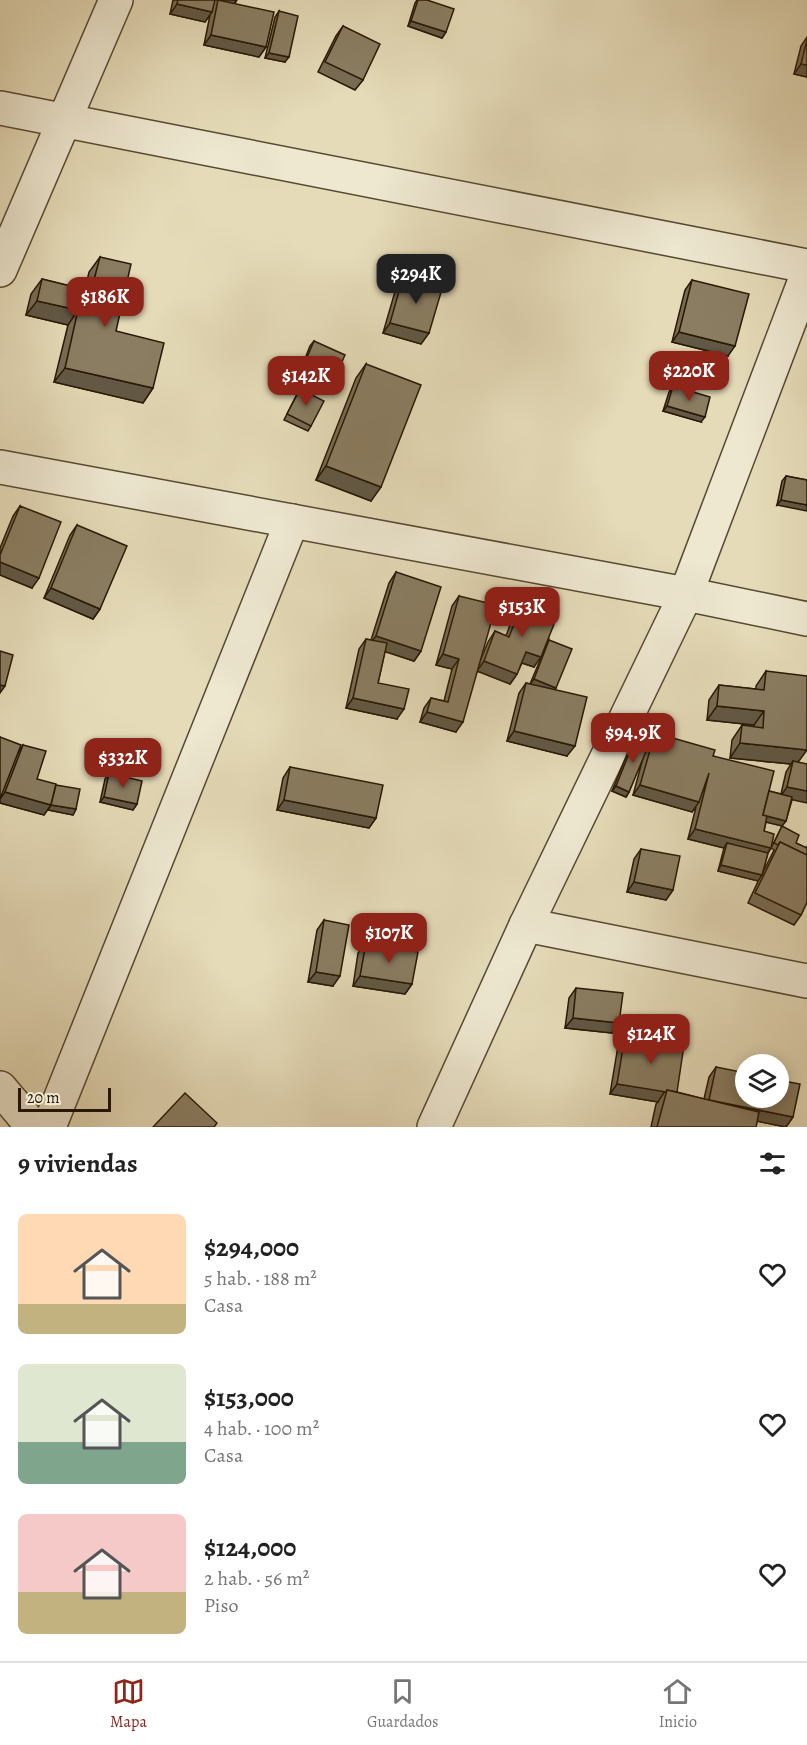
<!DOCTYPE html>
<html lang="es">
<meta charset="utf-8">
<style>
:root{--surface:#fff;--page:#f6f6f6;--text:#222;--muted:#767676;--line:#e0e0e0;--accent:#8f2418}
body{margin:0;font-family:Alegreya,serif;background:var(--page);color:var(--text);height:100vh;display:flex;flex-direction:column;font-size:22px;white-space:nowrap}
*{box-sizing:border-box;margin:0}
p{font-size:20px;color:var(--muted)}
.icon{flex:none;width:33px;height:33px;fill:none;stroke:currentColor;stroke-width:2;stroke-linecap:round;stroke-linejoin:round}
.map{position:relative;height:1127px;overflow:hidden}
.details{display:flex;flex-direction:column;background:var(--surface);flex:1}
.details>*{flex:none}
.buttons{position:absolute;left:735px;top:1054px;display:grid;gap:12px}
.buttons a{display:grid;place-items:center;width:54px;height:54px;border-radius:50%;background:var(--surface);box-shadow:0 3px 15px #0003;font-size:30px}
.scale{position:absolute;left:18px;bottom:15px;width:93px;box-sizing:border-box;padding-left:6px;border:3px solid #281804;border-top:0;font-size:16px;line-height:21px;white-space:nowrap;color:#281804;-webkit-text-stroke:4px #eee8d1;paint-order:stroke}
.price{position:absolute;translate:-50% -51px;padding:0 14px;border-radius:12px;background:var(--accent);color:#fff;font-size:20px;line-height:39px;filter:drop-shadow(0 2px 3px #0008)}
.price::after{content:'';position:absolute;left:50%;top:36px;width:18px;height:14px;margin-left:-9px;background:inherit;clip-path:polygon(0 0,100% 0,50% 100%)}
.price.current{background:#222;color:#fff}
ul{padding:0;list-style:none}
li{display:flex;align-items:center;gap:18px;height:150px;padding:0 18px}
li span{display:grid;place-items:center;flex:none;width:168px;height:120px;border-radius:9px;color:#555}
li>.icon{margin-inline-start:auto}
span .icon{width:72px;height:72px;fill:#fffc;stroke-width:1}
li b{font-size:26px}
h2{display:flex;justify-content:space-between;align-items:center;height:72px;padding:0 18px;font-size:26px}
.menu{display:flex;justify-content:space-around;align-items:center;height:84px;border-top:2px solid var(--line);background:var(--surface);font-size:16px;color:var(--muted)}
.menu a{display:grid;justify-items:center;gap:3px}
.menu .current{color:var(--accent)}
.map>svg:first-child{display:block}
</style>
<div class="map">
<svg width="807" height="1127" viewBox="0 0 807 1127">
<rect width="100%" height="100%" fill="#e5dbb8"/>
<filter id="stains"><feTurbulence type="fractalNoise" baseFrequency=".00333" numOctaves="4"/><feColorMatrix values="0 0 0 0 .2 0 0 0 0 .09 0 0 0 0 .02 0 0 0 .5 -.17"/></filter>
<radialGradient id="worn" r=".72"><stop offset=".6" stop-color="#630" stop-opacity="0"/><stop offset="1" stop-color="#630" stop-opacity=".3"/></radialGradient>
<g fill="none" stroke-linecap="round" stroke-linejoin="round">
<defs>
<g id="minor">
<polyline points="0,108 807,266"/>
<polyline points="0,270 116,0"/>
<polyline points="0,467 686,594 807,619"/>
<polyline points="526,925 807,981"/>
<polyline points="0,1088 33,1127"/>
<polyline points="49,1127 292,521"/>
<polyline points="434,1127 526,925 686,594 807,275"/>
</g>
</defs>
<use href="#minor" stroke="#574931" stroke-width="36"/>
<use href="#minor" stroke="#eee8d1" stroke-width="33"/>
</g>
<g fill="#776c54" stroke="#281804" stroke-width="1.5" fill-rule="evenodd">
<polygon points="173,0 237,0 235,3 266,47 259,57 204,45 210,15 205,22 170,14"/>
<polygon points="417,0 427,0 446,32 442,38 408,26 415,3"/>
<polygon points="279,11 285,62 265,58 275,17"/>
<polygon points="343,26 363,80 355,90 318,72 336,36"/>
<polygon points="807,37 807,77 794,74 801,46"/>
<polygon points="100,257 116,331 153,388 143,403 54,382 68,325 26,315 31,294 42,279 85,290 89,272"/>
<polygon points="403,277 429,333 421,344 383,333 396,288"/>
<polygon points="692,280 728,356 672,342 685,290"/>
<polygon points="314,341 333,382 329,387 299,374 310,346"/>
<polygon points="366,364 371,501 316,480 356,378"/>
<polygon points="673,386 701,422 663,411 669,392"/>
<polygon points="300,389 311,426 308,431 284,420 297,394"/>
<polygon points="786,476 807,480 777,505 782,481"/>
<polygon points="20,506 32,588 0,575 0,548 13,516"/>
<polygon points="77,525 100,609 93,619 44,598 70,535"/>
<polygon points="396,572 421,651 414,661 385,651 378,683 397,719 346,708 359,649 366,639 371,640 389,583"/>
<polygon points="459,596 478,666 488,642 495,631 506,636 515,611 523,601 534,667 522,663 517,674 510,684 477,671 456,732 420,722 424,708 431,698 444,701 452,669 436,665 452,606"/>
<polygon points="549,640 555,690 567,756 507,741 519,693 526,683 530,684 546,646"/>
<path d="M766 671 798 762 792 800 786 821 782 826 766 822 764 831 772 846 782 826 796 843 806 848 807 846V902L801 915 794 925 748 903 760 877 758 881 718 871 724 848 688 839 696 807 692 812 633 795 643 758 629 792 626 797 612 791 632 742 636 736 649 742 655 733 713 756 769 791 781 794 786 772 791 764 730 758 732 740 742 725 754 727V725L707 720 709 700 719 685 756 689V686ZM771 848 774 850 762 874 768 853Z"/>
<polygon points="0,737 18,753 23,745 37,779 76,809 73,815 48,810 48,809 44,815 0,803"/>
<polygon points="290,767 376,818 369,828 277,810 283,778"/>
<polygon points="109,773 137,804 133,810 100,802 105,779"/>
<polygon points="641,849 673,890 666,900 627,892 634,859"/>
<polygon points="324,920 333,986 308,982 317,930"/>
<polygon points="366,943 412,984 405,994 353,986 358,953"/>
<polygon points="576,988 619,1023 612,1033 565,1028 569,998"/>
<polygon points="625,1036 677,1092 704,1099 709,1077 716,1067 793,1117 786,1127 757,1121 756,1127 651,1127 656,1104 658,1102 610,1094 618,1046"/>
</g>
<g fill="#615845" stroke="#281804" stroke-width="1.5">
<polygon points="218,0 234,0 236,1 229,11"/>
<polygon points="177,4 212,12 205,22 170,14"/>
<polygon points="411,21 446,32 442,38 408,26"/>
<polygon points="211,35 266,47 259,57 204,45"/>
<polygon points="269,53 289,57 285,62 265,58"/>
<polygon points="801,64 807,65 807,77 794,74"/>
<polygon points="37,301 78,310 68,325 26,315"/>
<polygon points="390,323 429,333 421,344 383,333"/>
<polygon points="679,332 735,346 728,356 672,342"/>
<polygon points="65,368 153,388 143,403 54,382"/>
<polygon points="302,369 333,382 329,387 299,374"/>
<polygon points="667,406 705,417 701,422 663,411"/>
<polygon points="326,466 381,487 371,501 316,480"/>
<polygon points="781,500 807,505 807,511 777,505"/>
<polygon points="0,562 39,578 32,588 0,575"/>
<polygon points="51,588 100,609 93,619 44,598"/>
<polygon points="376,636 421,651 414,661 368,646"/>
<polygon points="526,652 541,657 534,667 519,662"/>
<polygon points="443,654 459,659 452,669 436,665"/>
<polygon points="484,661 517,674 510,684 477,671"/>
<polygon points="534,679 556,688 552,693 530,684"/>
<polygon points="0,685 5,686 0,693"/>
<polygon points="353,698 404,709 397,719 346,708"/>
<polygon points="717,706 764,711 754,725 707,720"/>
<polygon points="427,712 463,722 456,732 420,722"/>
<polygon points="514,731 575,746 567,756 507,741"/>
<polygon points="740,743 807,750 796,765 793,761 791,764 730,758"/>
<polygon points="640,785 699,802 692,812 633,795"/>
<polygon points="616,786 629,792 626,797 612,791"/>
<polygon points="787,787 807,791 807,803 780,797"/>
<polygon points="5,792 51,805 44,815 0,803 0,799"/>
<polygon points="104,797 137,804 133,810 100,802"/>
<polygon points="284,800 376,818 369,828 277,810"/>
<polygon points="51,805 76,809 73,815 48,810"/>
<polygon points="762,815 786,821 782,826 758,820"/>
<polygon points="695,829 771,848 764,858 727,843 724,848 688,839"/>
<polygon points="721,865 762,875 758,881 718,871"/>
<polygon points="634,882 673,890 666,900 627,892"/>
<polygon points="316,972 340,976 333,986 308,982"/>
<polygon points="360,976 412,984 405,994 353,986"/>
<polygon points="573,1018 619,1023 612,1033 565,1028"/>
<polygon points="617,1084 665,1091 658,1102 610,1094"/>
<polygon points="709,1100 793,1117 786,1127 702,1110"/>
</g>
<g fill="#8a7d62" stroke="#281804" stroke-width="1.5">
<polygon points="178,0 215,0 212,12 177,4"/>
<polygon points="218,0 274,12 266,47 211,35"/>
<polygon points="418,0 427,0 454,9 446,32 411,21"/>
<polygon points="279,11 298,16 289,57 269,53"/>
<polygon points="343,26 380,44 363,80 325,62"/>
<polygon points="807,40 807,65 801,64"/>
<polygon points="100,257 131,264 116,331 164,343 153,388 65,368 78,310 37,301 42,279 91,291"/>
<polygon points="403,277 442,289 429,333 390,323"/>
<polygon points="692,280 749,294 735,346 679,332"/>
<polygon points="314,341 345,355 333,382 302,369"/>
<polygon points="366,364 421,385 381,487 326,466"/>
<polygon points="673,386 710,397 705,417 667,406"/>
<polygon points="300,389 324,401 311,426 287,414"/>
<polygon points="786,476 807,480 807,505 781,500"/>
<polygon points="20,506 61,522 39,578 0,562 0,555"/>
<polygon points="77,525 127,546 100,609 51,588"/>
<polygon points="396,572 441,587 421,651 376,636"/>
<polygon points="459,596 496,605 463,722 427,712 431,698 448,702 459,659 443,654"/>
<polygon points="523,601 558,614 541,657 526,652 517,674 484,661 495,631 509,637"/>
<polygon points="366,639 387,643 378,683 409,689 404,709 353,698"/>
<polygon points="549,640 572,649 556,688 534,679"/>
<polygon points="0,651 13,655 5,686 0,685"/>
<polygon points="766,671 807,676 807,750 740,743 742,725 763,728 764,711 717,706 719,685 764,690"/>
<polygon points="526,683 587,697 575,746 514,731"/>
<polygon points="655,733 715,750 713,756 774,771 763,815 767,816 764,831 774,834 771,848 695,829 709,773 699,802 640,785"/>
<polygon points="636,736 650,742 629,792 616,786"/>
<polygon points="0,737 21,745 0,799"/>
<polygon points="23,745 46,751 37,779 56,784 51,805 5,792"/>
<polygon points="793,761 807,764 807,791 787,787"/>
<polygon points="290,767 383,785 376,818 284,800"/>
<polygon points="109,773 142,781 137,804 104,797"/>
<polygon points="56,785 80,789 76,809 51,805"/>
<polygon points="769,791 792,797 786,821 763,815"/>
<polygon points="782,826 799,835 796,843 807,848 807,855 780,842 778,845 774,843"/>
<polygon points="780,842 807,855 807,902 801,915 755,893"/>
<polygon points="727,843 768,853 762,875 721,865"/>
<polygon points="641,849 680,856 673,890 634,882"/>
<polygon points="324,920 349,925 340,976 316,972"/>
<polygon points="366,943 418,952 412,984 360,976"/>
<polygon points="576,988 623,993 619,1023 573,1018"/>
<polygon points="625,1036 684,1045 677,1092 667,1090 666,1092 617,1084"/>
<polygon points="716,1067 746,1073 746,1098 778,1098 778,1080 800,1084 793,1117 709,1100"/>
<polygon points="667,1090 759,1112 756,1127 657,1127"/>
<polygon points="185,1093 217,1123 214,1127 153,1127"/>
</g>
<rect width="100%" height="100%" filter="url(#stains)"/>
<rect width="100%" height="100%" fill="url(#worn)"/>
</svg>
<div class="buttons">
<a><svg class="icon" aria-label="layers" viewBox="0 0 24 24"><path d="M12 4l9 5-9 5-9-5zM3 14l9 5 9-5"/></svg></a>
</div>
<div class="scale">20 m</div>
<b class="price current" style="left:416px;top:305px">$294K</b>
<b class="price" style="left:105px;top:328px">$186K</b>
<b class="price" style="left:689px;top:402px">$220K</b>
<b class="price" style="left:306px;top:407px">$142K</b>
<b class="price" style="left:522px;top:638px">$153K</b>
<b class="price" style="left:633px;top:764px">$94.9K</b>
<b class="price" style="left:123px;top:789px">$332K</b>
<b class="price" style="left:389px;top:964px">$107K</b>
<b class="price" style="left:651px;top:1065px">$124K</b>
</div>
<section class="details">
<h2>9 viviendas<svg class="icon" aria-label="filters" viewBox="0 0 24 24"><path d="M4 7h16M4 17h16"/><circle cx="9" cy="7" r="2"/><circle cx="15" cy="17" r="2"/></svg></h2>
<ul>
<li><span style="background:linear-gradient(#ffd9b3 75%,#c2b280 0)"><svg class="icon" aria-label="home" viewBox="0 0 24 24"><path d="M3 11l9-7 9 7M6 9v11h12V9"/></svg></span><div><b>$294,000</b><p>5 hab. · 188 m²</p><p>Casa</p></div><svg class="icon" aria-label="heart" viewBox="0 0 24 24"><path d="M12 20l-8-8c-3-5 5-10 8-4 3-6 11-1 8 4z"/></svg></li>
<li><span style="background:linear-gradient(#dfe7d0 65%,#7fa58c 0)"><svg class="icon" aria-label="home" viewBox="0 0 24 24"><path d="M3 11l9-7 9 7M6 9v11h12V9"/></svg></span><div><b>$153,000</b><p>4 hab. · 100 m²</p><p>Casa</p></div><svg class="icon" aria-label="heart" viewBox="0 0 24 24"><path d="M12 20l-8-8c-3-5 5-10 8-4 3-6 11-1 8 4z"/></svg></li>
<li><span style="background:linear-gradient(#f6c9c9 65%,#c2b280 0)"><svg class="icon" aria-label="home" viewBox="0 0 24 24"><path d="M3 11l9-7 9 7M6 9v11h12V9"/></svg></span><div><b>$124,000</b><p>2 hab. · 56 m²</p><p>Piso</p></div><svg class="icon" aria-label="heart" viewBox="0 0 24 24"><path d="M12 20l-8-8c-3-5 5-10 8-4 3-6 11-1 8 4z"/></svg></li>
</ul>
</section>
<nav class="menu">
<a class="current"><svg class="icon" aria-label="map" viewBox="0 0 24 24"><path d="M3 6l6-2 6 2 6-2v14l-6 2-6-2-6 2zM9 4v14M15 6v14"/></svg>Mapa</a>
<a><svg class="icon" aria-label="saved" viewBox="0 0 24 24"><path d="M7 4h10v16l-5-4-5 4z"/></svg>Guardados</a>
<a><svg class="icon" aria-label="home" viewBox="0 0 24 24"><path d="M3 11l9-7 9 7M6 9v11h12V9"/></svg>Inicio</a>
</nav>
